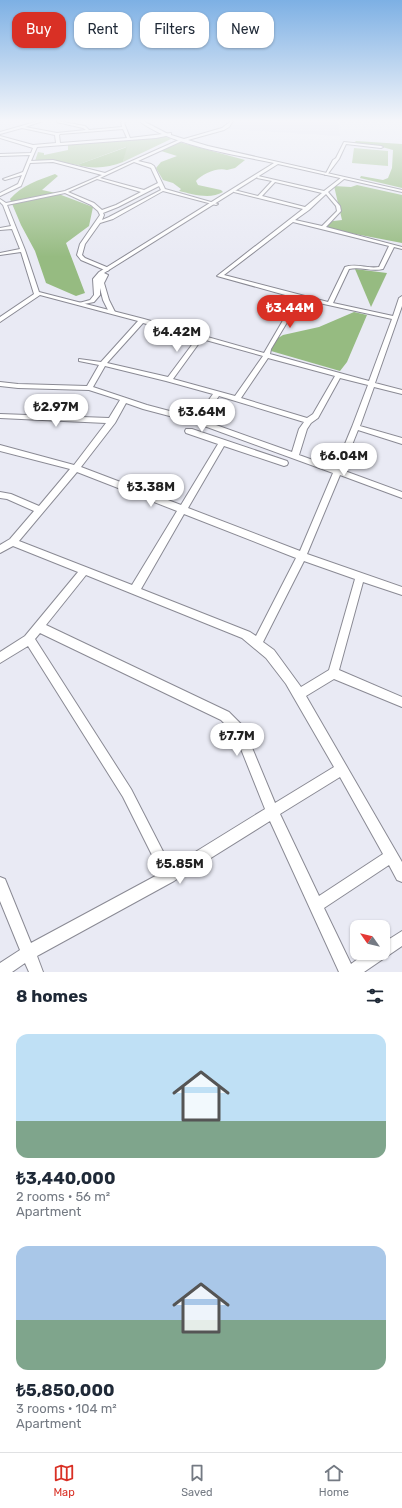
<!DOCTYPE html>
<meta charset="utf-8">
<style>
:root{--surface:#fff;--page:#f6f6f7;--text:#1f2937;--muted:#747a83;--line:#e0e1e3;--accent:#d93025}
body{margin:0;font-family:Rubik,sans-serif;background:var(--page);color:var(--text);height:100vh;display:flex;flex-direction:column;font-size:15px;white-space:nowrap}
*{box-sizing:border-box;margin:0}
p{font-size:13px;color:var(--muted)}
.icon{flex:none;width:22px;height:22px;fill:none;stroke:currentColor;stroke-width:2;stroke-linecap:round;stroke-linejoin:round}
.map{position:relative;height:972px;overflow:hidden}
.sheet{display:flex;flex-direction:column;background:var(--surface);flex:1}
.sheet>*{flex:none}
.hud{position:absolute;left:12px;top:12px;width:378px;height:36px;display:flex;gap:8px}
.needle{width:26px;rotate:304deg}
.buttons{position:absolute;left:350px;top:920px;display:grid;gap:8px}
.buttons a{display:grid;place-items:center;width:40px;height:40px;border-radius:8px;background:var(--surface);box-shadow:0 1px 3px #0004;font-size:20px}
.price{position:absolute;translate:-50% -34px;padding:0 9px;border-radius:14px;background:#fff;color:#222;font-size:13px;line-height:26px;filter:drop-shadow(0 1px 2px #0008)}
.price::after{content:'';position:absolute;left:50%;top:24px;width:12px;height:9px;margin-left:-6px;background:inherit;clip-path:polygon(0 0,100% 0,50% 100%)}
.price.on{background:var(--accent);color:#fff}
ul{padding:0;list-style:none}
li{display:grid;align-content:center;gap:8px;height:212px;padding:0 16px}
li span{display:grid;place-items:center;height:124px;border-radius:12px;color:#555}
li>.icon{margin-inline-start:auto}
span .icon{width:72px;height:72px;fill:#fffc;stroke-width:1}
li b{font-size:17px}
h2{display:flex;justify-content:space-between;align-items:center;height:48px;padding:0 16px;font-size:17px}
.chip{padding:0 14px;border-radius:12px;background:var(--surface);box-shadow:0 1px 3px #0004;font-size:14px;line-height:36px}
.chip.on{background:var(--accent);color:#fff}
.tab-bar{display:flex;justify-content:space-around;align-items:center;height:56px;border-top:1px solid var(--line);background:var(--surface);font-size:11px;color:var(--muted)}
.tab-bar a{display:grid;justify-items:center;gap:2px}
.tab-bar .on{color:var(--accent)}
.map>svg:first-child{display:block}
</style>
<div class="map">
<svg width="402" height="972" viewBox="0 0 402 972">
<rect width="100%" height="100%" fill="#e9eaf4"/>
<polygon fill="#dedff1" points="234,121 338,121 340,136 227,129"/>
<g fill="#a7c596">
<polygon points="163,137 168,137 171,139 123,162 126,147 77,165 53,160 35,161 38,152 44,153 44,155 68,150 68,144"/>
<polygon points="354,148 388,151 388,166 352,163"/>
</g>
<g fill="#96bb81">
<polygon points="356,141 402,144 402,188 360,178 361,176 383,180 388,178 392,168 393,150 375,145 354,143"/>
<path d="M179 142 245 160 235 168 227 170C217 167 202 174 196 181L198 185 221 190 223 192C210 200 192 194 179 191L181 189 173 183 163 180 156 168 161 162 177 156 158 150Z"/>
<path d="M127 147 123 162C109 168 92 169 77 165Z"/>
<path d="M55 174 58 176 42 190 56 193 93 207 89 226 66 243 85 293 76 296 46 283 35 251 21 225 10 199C22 185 39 180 55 174Z"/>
<polygon points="357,185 402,195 402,243 329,229 325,222 342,220 334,186 351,187"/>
<polygon points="355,269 387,273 371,307"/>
<polygon points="354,312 367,315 347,362 340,371 271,351 275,340 283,335 319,327"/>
</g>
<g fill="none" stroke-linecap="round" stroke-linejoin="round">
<defs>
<g id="minor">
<path d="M39 121H43L25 127 57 133 86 130 83 128 57 122V121L85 126 89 130 122 127 121 122 127 121 124 123 130 138 171 133V135L156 138 37 147 31 161 53 160 105 173 181 139 182 141 138 161 151 164 154 166 165 189 218 204 216 205 163 191 113 219 100 223 85 244 82 255 85 258 109 268V270L107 271 81 260 77 255 80 244 100 215 98 211 91 205 65 193 7 205 25 250 39 292 144 319 264 353 296 298 217 276 303 209 234 192V190L258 196 272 181 257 178 258 176 324 191 342 177H344V179L328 192 340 206 341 211 326 227 402 247V249L394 247 383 269C371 272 360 266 349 269L333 303 393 316 399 298 402 296V306L375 383 402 390V394L374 387 360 426 402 438V444L358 430 342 470 402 492V498L340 475 307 554 402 587V595L363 582 339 670 402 697V707L334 679 306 696 402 862V882L397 880 389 865 324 908 351 964 366 953H383V943L402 931V946L364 972H339L270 821 174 881 37 956 43 972H29L25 963 12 972H0V963L20 950 0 901V877L5 879 31 943 161 873 123 797 28 646 0 663V652L25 636 78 572 13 546 0 553V545L10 539 34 511 7 499 0 498V492L11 494 39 506 70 469 0 451V445L74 465 106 423 0 418V414L109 418 120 400 89 390 18 388 0 386V382L18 384 87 386 99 365 79 361V359L101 362 138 321 40 295 0 322V317L34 294 21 252 0 255V253L20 249 12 229 0 230V228L11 226 3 205 0 202V199L6 203 65 191 102 175 53 162 30 163 21 186 0 196V193L18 184 22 175 5 180 3 179 23 172 30 155 0 156V154L31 153 33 148 0 138V136L33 145 56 143 55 135 22 128 0 134V132ZM123 129 127 138 60 143 59 135 60 134ZM134 162 151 168 158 183 144 190 100 178ZM97 179 141 192 116 205 102 210 94 203 68 192ZM275 182 322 193 305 207 262 196ZM159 186 161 190 109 217 102 220 104 215 103 213 118 207ZM326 194 336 206 337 211 322 226 295 220 309 210ZM293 222 389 246 379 267C367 269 357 263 345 267L328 302 224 275ZM301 299 392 319 369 381 270 354 271 349ZM143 323 197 338 168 377 107 363ZM202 339 263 356 235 396 173 379ZM268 358 335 376 313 414 307 418 241 398ZM105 366 166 381 213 394 196 418 147 405 93 387ZM340 378 368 385 352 427 335 468 299 455 307 429 311 423 318 418ZM219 396 304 422 299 429 292 452 202 420ZM126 403 143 409 196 423 333 473 300 551 188 508 224 446 284 466 287 465 288 463 287 461 192 429H186L185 431 186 433 218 444 181 505 81 467 115 423ZM77 472 177 511 132 585 19 541ZM184 514 296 558 256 636 250 632 141 589ZM304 561 355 579 329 670 301 687 274 650 263 642ZM86 575 242 638 266 658 286 684 334 767 275 803 243 726 229 712 46 625ZM40 633 221 720 235 734 265 809 171 867 131 789 35 639ZM340 777 383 854 319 896 280 814Z"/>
<polygon points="344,142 381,146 383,147 381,148 346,144 339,159 327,175 325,175 333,160 336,158"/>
</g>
<path id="tertiary" d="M139 121H143L168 134 184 139 222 128 231 121H233L229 127 224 130 188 140 208 146 402 190V192L278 164 104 273 108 275 104 283 109 300 115 312 114 313 109 312 103 300 100 288V295L94 302 79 305V303L90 300 94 295 93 279 99 272 274 163C232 154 173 146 139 121Z"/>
</defs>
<use href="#minor" stroke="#8a8a94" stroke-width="2"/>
<use href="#tertiary" stroke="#8a8a94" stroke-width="2"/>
<use href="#minor" fill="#fff" fill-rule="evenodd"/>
<use href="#tertiary" fill="#fff" fill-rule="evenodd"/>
</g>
<linearGradient id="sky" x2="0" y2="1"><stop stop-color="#7db0e4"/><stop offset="0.47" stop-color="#f5f6fa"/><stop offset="1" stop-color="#f5f6fa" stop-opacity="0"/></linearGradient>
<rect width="402" height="257" fill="url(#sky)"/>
</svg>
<div class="buttons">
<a><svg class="needle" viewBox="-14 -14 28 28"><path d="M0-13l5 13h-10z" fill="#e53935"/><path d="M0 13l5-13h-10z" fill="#747a83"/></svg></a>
</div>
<b class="price on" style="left:290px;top:329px">₺3.44M</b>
<b class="price" style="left:177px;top:353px">₺4.42M</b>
<b class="price" style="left:56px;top:428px">₺2.97M</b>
<b class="price" style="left:202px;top:433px">₺3.64M</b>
<b class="price" style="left:344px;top:477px">₺6.04M</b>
<b class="price" style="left:151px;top:508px">₺3.38M</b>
<b class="price" style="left:237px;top:757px">₺7.7M</b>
<b class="price" style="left:180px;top:885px">₺5.85M</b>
<div class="hud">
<a class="chip on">Buy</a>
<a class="chip">Rent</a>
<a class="chip">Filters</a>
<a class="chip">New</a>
</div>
</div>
<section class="sheet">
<h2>8 homes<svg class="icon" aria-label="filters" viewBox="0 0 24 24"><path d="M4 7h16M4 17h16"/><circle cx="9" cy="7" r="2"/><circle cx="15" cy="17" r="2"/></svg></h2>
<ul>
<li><span style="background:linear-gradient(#bfe0f5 70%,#7fa58c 0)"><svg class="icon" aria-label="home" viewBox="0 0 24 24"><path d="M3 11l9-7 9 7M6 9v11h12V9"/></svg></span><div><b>₺3,440,000</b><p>2 rooms · 56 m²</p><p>Apartment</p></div></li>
<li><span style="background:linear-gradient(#a9c7e8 60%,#7fa58c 0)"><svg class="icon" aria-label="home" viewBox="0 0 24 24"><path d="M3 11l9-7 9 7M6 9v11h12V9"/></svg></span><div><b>₺5,850,000</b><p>3 rooms · 104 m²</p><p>Apartment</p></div></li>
</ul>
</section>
<nav class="tab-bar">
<a class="on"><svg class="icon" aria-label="map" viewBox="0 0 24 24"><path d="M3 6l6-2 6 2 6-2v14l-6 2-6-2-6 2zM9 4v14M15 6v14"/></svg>Map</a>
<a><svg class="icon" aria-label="saved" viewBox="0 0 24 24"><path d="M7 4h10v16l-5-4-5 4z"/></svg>Saved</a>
<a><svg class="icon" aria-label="home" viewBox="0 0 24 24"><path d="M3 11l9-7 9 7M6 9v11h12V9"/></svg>Home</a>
</nav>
